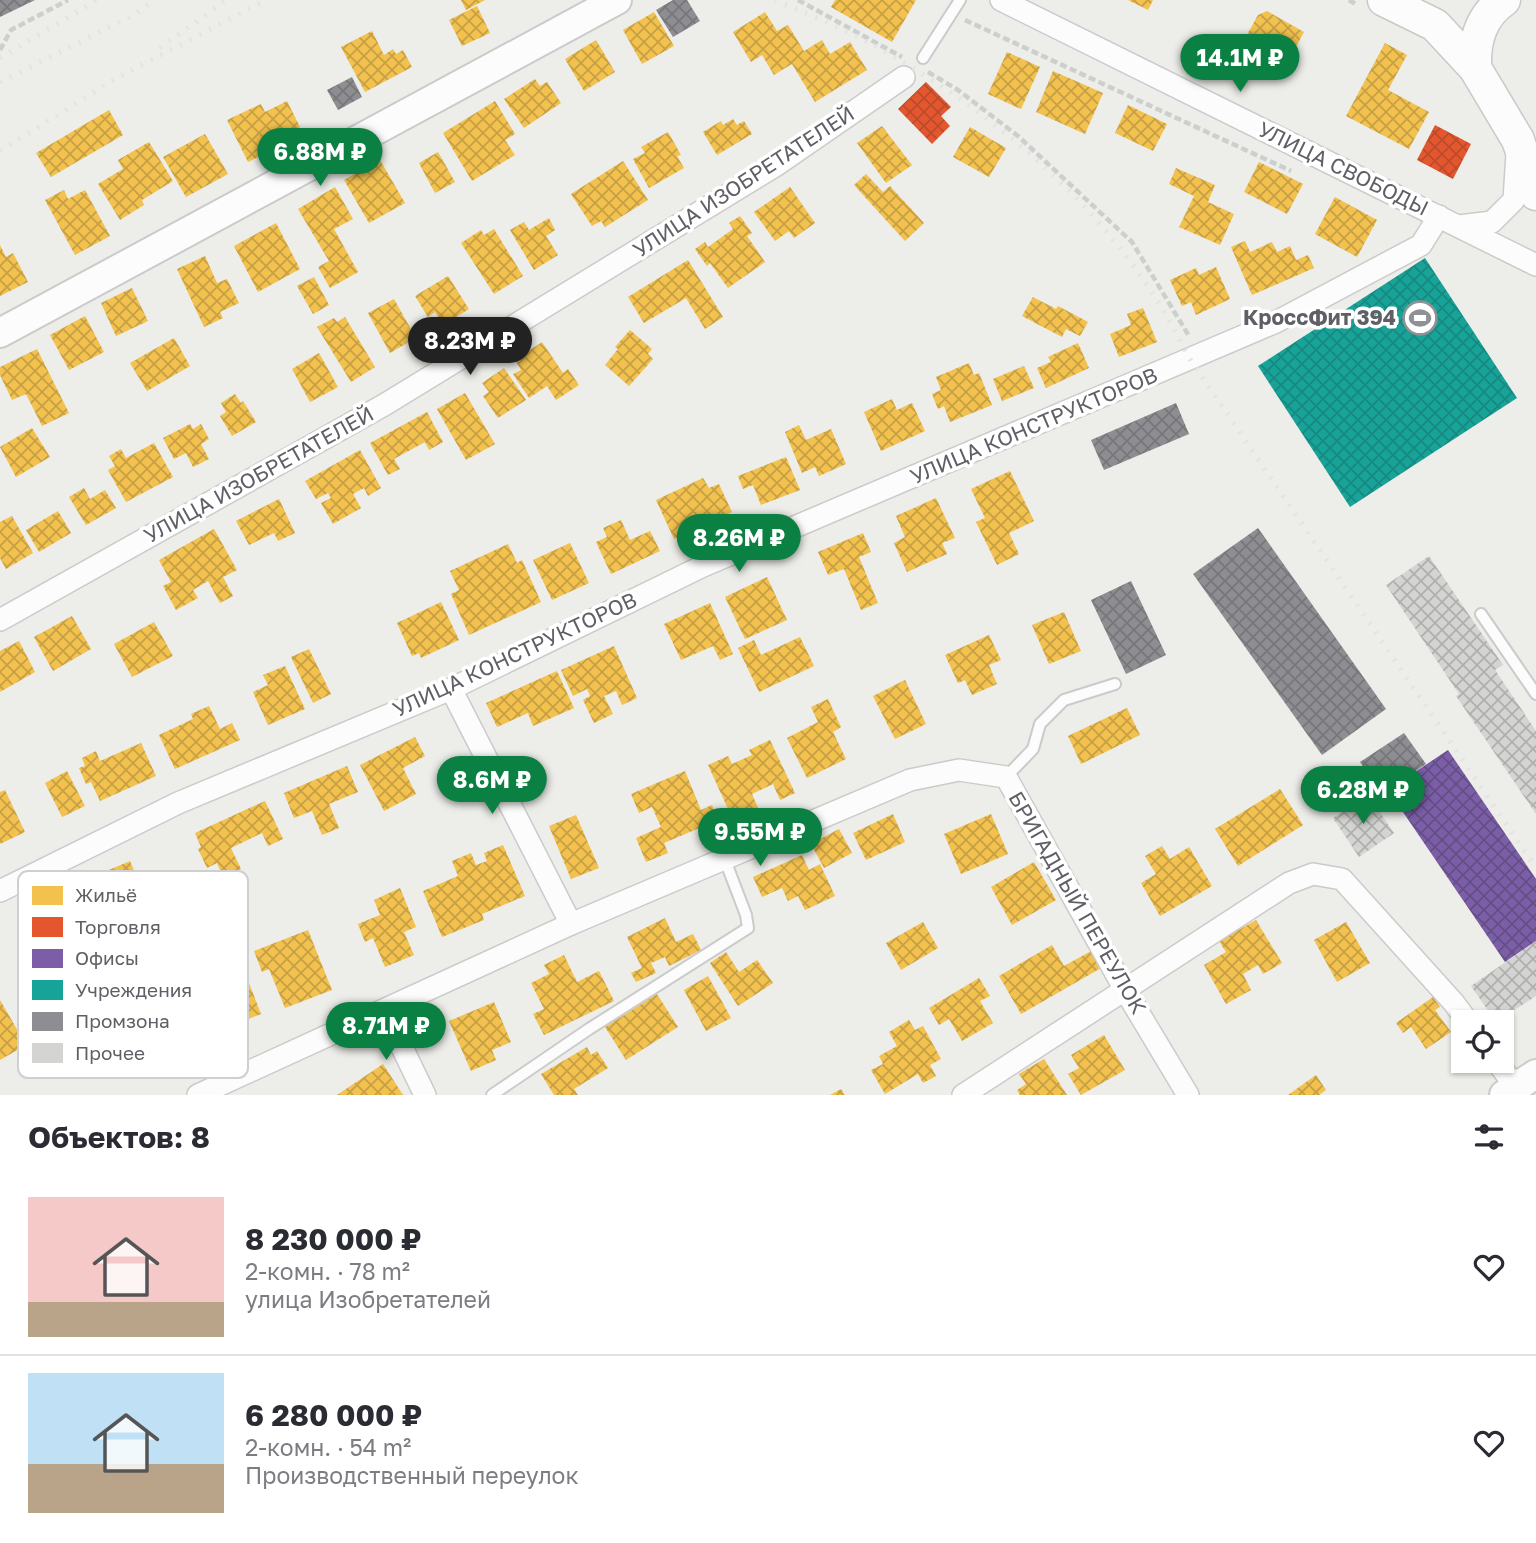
<!DOCTYPE html>
<html lang="ru">
<meta charset="utf-8">
<style>
:root{--surface:#fff;--page:#f2f2f3;--text:#2b2b33;--muted:#7c7c81;--line:#e1e1e2;--accent:#0b8043}
body{margin:0;font-family:"Golos Text",sans-serif;background:var(--page);color:var(--text);height:100vh;display:flex;flex-direction:column;font-size:26px;white-space:nowrap}
*{box-sizing:border-box;margin:0}
p{font-size:23px;color:var(--muted)}
.icon{flex:none;width:38px;height:38px;fill:none;stroke:currentColor;stroke-width:2;stroke-linecap:round;stroke-linejoin:round}
.map{position:relative;height:1095px;overflow:hidden}
.drawer{display:flex;flex-direction:column;background:var(--surface);flex:1}
.drawer>*{flex:none}
.buttons{position:absolute;left:1451px;top:1010px;display:grid;gap:14px}
.buttons a{display:grid;place-items:center;width:63px;height:63px;border-radius:0px;background:var(--surface);box-shadow:0 2px 5px #0004;font-size:35px}
.price{position:absolute;translate:-50% -60px;padding:0 16px;border-radius:24px;background:var(--accent);color:#fff;font-size:23px;line-height:46px;filter:drop-shadow(0 2px 4px #0008)}
.price::after{content:'';position:absolute;left:50%;top:42px;width:21px;height:16px;margin-left:-10px;background:inherit;clip-path:polygon(0 0,100% 0,50% 100%)}
.price.active{background:#222;color:#fff}
ul{padding:0;list-style:none}
li{display:flex;align-items:center;gap:21px;height:175px;padding:0 28px}
li+li{border-top:2px solid var(--line)}
li span{display:grid;place-items:center;flex:none;width:196px;height:140px;border-radius:0px;color:#555}
li>.icon{margin-inline-start:auto}
span .icon{width:84px;height:84px;fill:#fffc;stroke-width:1}
li b{font-size:30px}
h2{display:flex;justify-content:space-between;align-items:center;height:84px;padding:0 28px;font-size:30px}
.map>svg:first-child{display:block}
</style>
<div class="map">
<svg width="1536" height="1095" viewBox="0 0 1536 1095">
<defs>
<pattern id="homes-cross-hatch" width="8" height="8" patternUnits="userSpaceOnUse" patternTransform="scale(1.75)"><rect width="8" height="8" fill="#f2c14e"/><path d="M0 0l8 8M0 8l8-8" fill="none" stroke="#c7a045"/></pattern>
<pattern id="shops-cross-hatch" width="8" height="8" patternUnits="userSpaceOnUse" patternTransform="scale(1.75)"><rect width="8" height="8" fill="#e4572e"/><path d="M0 0l8 8M0 8l8-8" fill="none" stroke="#bc4b2b"/></pattern>
<pattern id="offices-cross-hatch" width="8" height="8" patternUnits="userSpaceOnUse" patternTransform="scale(1.75)"><rect width="8" height="8" fill="#7b5ea7"/><path d="M0 0l8 8M0 8l8-8" fill="none" stroke="#634e85"/></pattern>
<pattern id="public-cross-hatch" width="8" height="8" patternUnits="userSpaceOnUse" patternTransform="scale(1.75)"><rect width="8" height="8" fill="#17a398"/><path d="M0 0l8 8M0 8l8-8" fill="none" stroke="#188880"/></pattern>
<pattern id="industry-cross-hatch" width="8" height="8" patternUnits="userSpaceOnUse" patternTransform="scale(1.75)"><rect width="8" height="8" fill="#8d8d92"/><path d="M0 0l8 8M0 8l8-8" fill="none" stroke="#76777b"/></pattern>
<pattern id="building-cross-hatch" width="8" height="8" patternUnits="userSpaceOnUse" patternTransform="scale(1.75)"><rect width="8" height="8" fill="#d4d4d2"/><path d="M0 0l8 8M0 8l8-8" fill="none" stroke="#afafae"/></pattern>
</defs>
<rect width="100%" height="100%" fill="#edede9"/>
<g fill="url(#homes-cross-hatch)">
<polygon points="461,0 485,0 466,10"/>
<polygon points="835,0 916,0 892,42 831,7"/>
<polygon points="1128,0 1153,0 1148,10"/>
<polygon points="477,6 490,33 462,46 449,20"/>
<polygon points="1267,11 1304,32 1280,77 1237,53 1258,15"/>
<polygon points="654,12 674,46 642,64 623,30"/>
<polygon points="765,12 777,31 788,25 804,51 822,40 830,54 850,42 867,70 815,102 792,64 774,75 762,55 751,62 733,32"/>
<polygon points="372,31 384,55 393,49 396,54 403,50 412,67 365,92 341,47"/>
<polygon points="596,40 615,72 584,91 565,59"/>
<polygon points="1385,43 1407,55 1388,90 1429,112 1409,149 1346,116"/>
<polygon points="1007,52 1040,67 1021,109 988,94"/>
<polygon points="1053,71 1103,93 1085,134 1036,112"/>
<polygon points="535,79 540,86 547,82 561,103 524,128 504,99"/>
<polygon points="287,101 300,127 278,138 281,146 248,162 227,120 261,104 265,112"/>
<polygon points="495,101 515,134 505,140 515,155 472,181 443,133"/>
<polygon points="1128,105 1167,124 1153,151 1115,133"/>
<polygon points="109,110 123,135 51,177 36,153"/>
<polygon points="733,119 737,125 744,121 752,134 717,155 703,132 721,121 723,125"/>
<polygon points="882,126 912,165 886,183 857,143"/>
<polygon points="970,127 1006,148 989,177 953,157"/>
<polygon points="668,132 681,155 677,156 684,168 649,188 633,159 645,153 641,147"/>
<polygon points="205,134 228,174 186,197 163,157"/>
<polygon points="149,142 173,181 142,200 144,205 120,220 98,184 123,169 118,160"/>
<polygon points="438,152 455,182 435,193 419,163"/>
<polygon points="380,160 405,203 369,223 344,180"/>
<polygon points="623,161 648,200 605,227 601,221 592,226 571,194"/>
<polygon points="1259,162 1303,184 1287,214 1244,192"/>
<polygon points="1176,168 1215,185 1208,202 1234,214 1220,245 1179,227 1194,196 1169,184"/>
<polygon points="866,174 883,192 890,186 924,223 905,241 854,185"/>
<polygon points="335,187 353,219 334,229 358,272 330,288 318,267 329,261 298,209"/>
<polygon points="790,187 815,223 794,238 789,231 775,241 754,212"/>
<polygon points="64,190 68,199 85,190 110,236 75,255 45,200"/>
<polygon points="1335,197 1377,220 1357,257 1315,234"/>
<polygon points="740,216 752,233 747,236 765,262 728,288 710,263 707,266 695,249 705,242 708,247 733,229 729,223"/>
<polygon points="549,218 555,230 546,236 558,255 534,270 510,230 524,222 529,230"/>
<polygon points="276,223 300,269 258,292 234,246"/>
<polygon points="494,229 523,276 494,294 461,243 481,230 484,235"/>
<polygon points="1245,241 1250,252 1272,242 1277,252 1290,246 1296,260 1308,255 1314,268 1252,295 1231,247"/>
<polygon points="0,245 6,257 13,253 28,282 0,296"/>
<polygon points="205,256 217,283 227,279 239,303 220,312 223,318 204,327 177,269"/>
<polygon points="688,260 723,317 705,329 686,298 644,323 628,297"/>
<polygon points="1216,267 1230,299 1196,315 1191,302 1182,306 1170,280 1196,268 1199,275"/>
<polygon points="448,276 469,309 443,325 435,312 428,317 415,296"/>
<polygon points="314,277 329,305 313,314 297,286"/>
<polygon points="132,288 148,321 116,336 101,303"/>
<polygon points="1033,297 1056,309 1058,306 1088,322 1080,336 1066,329 1062,337 1022,316"/>
<polygon points="394,299 416,338 390,353 368,313"/>
<polygon points="1143,308 1157,342 1119,357 1110,334 1131,325 1127,314"/>
<polygon points="85,316 104,352 69,370 50,335"/>
<polygon points="345,317 375,367 351,382 317,327 334,318 337,322"/>
<polygon points="630,330 652,349 648,354 653,359 629,386 605,365 618,349 615,347"/>
<polygon points="174,338 190,366 147,391 130,363"/>
<polygon points="542,342 563,373 568,369 579,385 556,400 547,386 529,398 513,374 521,370 515,360"/>
<polygon points="1078,343 1089,368 1046,388 1037,368 1051,362 1048,357"/>
<polygon points="37,349 69,413 42,426 26,394 12,400 0,375 0,367"/>
<polygon points="319,353 338,387 310,402 292,369"/>
<polygon points="969,363 974,375 979,373 992,405 950,422 944,406 938,409 932,394 941,390 936,377"/>
<polygon points="1024,366 1034,388 1002,401 993,379"/>
<polygon points="504,368 526,400 498,418 483,396 489,392 482,383"/>
<polygon points="465,393 495,444 466,460 437,409"/>
<polygon points="235,394 241,403 243,401 256,422 232,436 220,416 226,412 221,403"/>
<polygon points="892,399 897,410 912,403 925,431 881,451 864,412"/>
<polygon points="427,412 443,442 429,450 425,442 394,459 400,469 388,475 370,443"/>
<polygon points="190,424 193,429 201,424 209,439 201,444 209,459 193,467 186,453 174,459 163,438"/>
<polygon points="799,425 806,440 831,429 846,464 819,476 815,467 802,473 785,432"/>
<polygon points="32,428 50,457 16,477 0,447"/>
<polygon points="154,443 173,477 126,502 108,470 115,466 109,456 121,449 126,458"/>
<polygon points="360,450 381,488 368,496 364,488 353,494 361,508 333,524 321,503 331,498 328,493 316,499 305,481"/>
<polygon points="786,457 800,490 761,505 753,485 743,489 738,476"/>
<polygon points="1010,471 1034,521 1009,533 1019,554 997,565 976,522 985,518 971,489"/>
<polygon points="703,478 709,488 719,484 732,512 674,539 656,500"/>
<polygon points="84,488 90,499 105,490 116,508 86,525 69,497"/>
<polygon points="936,498 955,538 942,543 947,554 907,572 894,543 905,537 896,516"/>
<polygon points="279,499 295,533 278,541 274,533 249,545 236,521"/>
<polygon points="58,511 71,533 39,552 26,530"/>
<polygon points="12,516 33,553 6,569 0,558 0,522"/>
<polygon points="621,520 630,540 650,531 660,551 611,574 596,542 607,537 603,528"/>
<polygon points="214,529 237,570 223,577 233,596 220,603 208,581 193,590 198,598 176,610 163,586 171,582 159,560"/>
<polygon points="863,533 871,552 859,557 878,603 861,610 844,569 828,575 818,552"/>
<polygon points="570,543 589,583 552,600 533,560"/>
<polygon points="508,544 517,563 522,560 541,602 469,635 451,594 459,590 450,571"/>
<polygon points="767,577 787,620 745,639 725,597"/>
<polygon points="441,602 459,640 421,658 419,653 412,656 397,623"/>
<polygon points="710,603 733,654 720,660 713,646 681,660 664,624"/>
<polygon points="1064,612 1081,651 1049,664 1032,625"/>
<polygon points="72,616 91,649 53,671 34,637"/>
<polygon points="154,622 173,656 132,677 114,644"/>
<polygon points="989,635 1001,660 989,665 997,684 972,695 965,680 958,683 945,655"/>
<polygon points="800,637 814,666 759,692 738,648 754,640 761,655"/>
<polygon points="19,641 35,672 0,692 0,651"/>
<polygon points="614,646 637,698 622,705 616,691 604,696 613,714 594,723 583,700 590,696 587,689 573,696 561,670"/>
<polygon points="309,649 331,694 313,703 291,657"/>
<polygon points="285,666 305,709 268,725 253,692 268,685 263,675"/>
<polygon points="557,671 574,708 533,726 528,713 497,727 486,703"/>
<polygon points="905,680 926,724 895,739 873,696"/>
<polygon points="828,699 841,727 833,732 846,759 807,778 787,738 818,722 811,707"/>
<polygon points="209,706 220,729 232,723 240,740 175,769 159,735 193,719 191,714"/>
<polygon points="1127,708 1140,735 1081,764 1068,736"/>
<polygon points="415,737 425,756 403,768 416,794 384,811 360,765"/>
<polygon points="770,740 795,793 780,800 773,784 752,794 759,810 734,822 708,765 728,756 732,764 752,755 749,750"/>
<polygon points="141,743 156,776 100,801 91,782 86,784 79,768 85,766 82,758 96,751 100,761"/>
<polygon points="347,766 358,792 329,804 339,828 322,835 312,811 294,818 284,793"/>
<polygon points="67,771 85,806 62,817 45,783"/>
<polygon points="685,771 701,810 712,805 720,824 706,831 704,826 664,843 668,853 646,862 636,838 661,827 652,807 639,813 631,794"/>
<polygon points="1280,789 1303,825 1238,866 1215,829"/>
<polygon points="5,790 25,832 0,844 0,792"/>
<polygon points="265,801 283,839 268,846 262,833 231,848 241,869 223,877 217,863 207,868 198,849 201,847 195,833"/>
<polygon points="893,814 905,842 866,860 853,833"/>
<polygon points="991,814 1008,854 961,874 944,834"/>
<polygon points="576,815 599,868 571,879 549,826"/>
<polygon points="839,829 852,853 824,868 811,844"/>
<polygon points="503,845 525,896 482,914 484,920 442,937 423,891 458,876 452,861 471,853 476,865 487,861 484,853"/>
<polygon points="1162,846 1170,859 1189,847 1212,886 1160,916 1141,883 1156,874 1145,856"/>
<polygon points="802,855 809,870 820,864 835,896 805,910 798,896 788,901 782,888 762,897 753,877"/>
<polygon points="130,861 141,887 108,900 97,875"/>
<polygon points="1034,862 1056,900 1012,925 991,887"/>
<polygon points="400,888 416,927 404,932 414,955 385,967 373,938 365,942 358,924 380,915 374,900"/>
<polygon points="665,918 676,942 693,934 701,950 669,966 665,957 651,963 656,973 636,982 631,973 642,968 627,937"/>
<polygon points="1256,920 1282,963 1263,974 1258,965 1243,974 1251,990 1226,1004 1204,965 1226,952 1219,941"/>
<polygon points="923,922 938,948 901,970 886,943"/>
<polygon points="1346,922 1370,963 1337,982 1314,940"/>
<polygon points="308,930 332,990 285,1008 269,969 262,972 254,951"/>
<polygon points="1052,945 1064,966 1091,951 1101,968 1021,1014 999,976"/>
<polygon points="237,952 261,1014 213,1033 196,992 189,995 181,974"/>
<polygon points="726,952 739,972 757,960 773,983 738,1006 710,963"/>
<polygon points="564,955 577,982 599,971 614,1001 544,1035 533,1014 544,1009 531,983 549,974 544,965"/>
<polygon points="708,976 731,1018 706,1031 684,990"/>
<polygon points="979,978 990,996 980,1001 993,1023 962,1041 949,1019 939,1025 929,1008"/>
<polygon points="657,994 678,1027 626,1060 605,1027"/>
<polygon points="1433,997 1440,1007 1435,1010 1451,1032 1426,1049 1411,1027 1403,1033 1396,1023"/>
<polygon points="0,1000 26,1045 0,1060"/>
<polygon points="494,1002 511,1042 492,1050 496,1060 471,1071 449,1021"/>
<polygon points="909,1020 915,1030 923,1026 941,1059 930,1065 936,1076 923,1083 918,1074 885,1094 871,1070 883,1064 879,1056 897,1046 889,1032"/>
<polygon points="1104,1035 1125,1070 1081,1095 1068,1074 1079,1068 1071,1055"/>
<polygon points="587,1047 591,1055 597,1051 608,1068 574,1089 578,1095 554,1095 541,1074"/>
<polygon points="1044,1059 1067,1095 1020,1095 1017,1090 1026,1084 1019,1074"/>
<polygon points="383,1064 403,1095 337,1095"/>
<polygon points="1316,1075 1326,1090 1319,1095 1288,1095"/>
<polygon points="841,1089 845,1095 830,1095"/>
</g>
<g fill="url(#shops-cross-hatch)">
<polygon points="926,82 951,107 941,116 950,126 932,144 898,109"/>
<polygon points="1435,125 1471,144 1453,179 1417,160"/>
</g>
<polygon fill="url(#offices-cross-hatch)" points="1448,750 1536,879 1536,941 1505,962 1388,790"/>
<polygon fill="url(#public-cross-hatch)" points="1425,258 1517,398 1350,507 1258,366"/>
<g fill="url(#industry-cross-hatch)">
<polygon points="0,0 35,0 0,17"/>
<polygon points="673,0 687,0 700,21 673,37 656,10"/>
<polygon points="352,77 362,97 338,110 327,90"/>
<polygon points="1176,403 1189,434 1104,470 1091,440"/>
<polygon points="1258,528 1386,709 1322,755 1193,574"/>
<polygon points="1131,581 1166,655 1126,674 1091,600"/>
<polygon points="1404,733 1426,764 1382,794 1360,762"/>
</g>
<g fill="url(#building-cross-hatch)">
<polygon points="1429,556 1503,665 1495,670 1536,731 1536,814 1456,696 1459,694 1386,585"/>
<polygon points="1368,795 1394,833 1359,857 1333,818"/>
<polygon points="1536,941 1536,996 1496,1022 1471,986"/>
</g>
<g fill="none" stroke-linecap="round" stroke-linejoin="round">
<defs>
<g id="service">
<polyline points="923,58 960,0"/>
<polyline points="1481,614 1536,694"/>
<polyline points="1006,777 1033,749 1040,724 1064,700 1115,684"/>
<polyline points="492,1095 589,1029 748,928 746,915 725,860"/>
</g>
<g id="minor">
<polyline points="1001,0 1536,265"/>
<polyline points="1459,226 1492,222 1514,200 1517,154"/>
<polyline points="0,620 384,405 775,166 904,77"/>
<polyline points="451,689 571,924"/>
<polyline points="0,891 178,803 451,689 703,566 1276,322 1421,245 1439,216"/>
<polyline points="384,1010 425,1095"/>
<polyline points="1496,1060 1516,1088"/>
<polyline points="198,1095 571,924 910,780 959,770 1006,777 1125,990 1188,1095"/>
<polyline points="963,1095 1289,883 1313,874 1342,879 1454,1003 1468,1022"/>
</g>
<g id="tertiary">
<polyline points="0,333 617,0"/>
<polyline points="1504,1095 1536,1074"/>
</g>
<g id="secondary">
<polyline points="1384,0 1435,25 1475,68 1518,140 1536,194"/>
<path d="M1475 68C1474 40 1481 16 1504 0"/>
</g>
</defs>
<use href="#service" stroke="#cacbca" stroke-width="14"/>
<use href="#minor" stroke="#cacbca" stroke-width="24"/>
<use href="#tertiary" stroke="#cacbca" stroke-width="32"/>
<use href="#secondary" stroke="#c9c9c9" stroke-width="35"/>
<g stroke="#cbcfcd" stroke-width="4.5" stroke-dasharray="7 3.5" stroke-linecap="butt">
<polyline points="798,0 902,57"/>
<polyline points="1349,0 1357,5"/>
<polyline points="965,20 1291,171"/>
<polyline points="0,50 11,30 68,0"/>
<polyline points="928,72 958,90 1018,136 1132,242 1189,336"/>
</g>
<use href="#service" stroke="#fcfcfc" stroke-width="10"/>
<use href="#minor" stroke="#fcfcfc" stroke-width="21"/>
<use href="#tertiary" stroke="#fcfcfc" stroke-width="28"/>
<use href="#secondary" stroke="#fcfcfc" stroke-width="32"/>
<g stroke="#e3e3e3" stroke-width="5" stroke-dasharray="2 9" stroke-linecap="butt">
<path d="M775 0C802 12 831 23 858 37 974 98 1080 183 1153 294 1167 315 1178 337 1190 359L1536 868"/>
<polyline points="160,48 226,0"/>
<polyline points="0,58 97,0"/>
<polyline points="0,82 132,16 154,0"/>
<polyline points="0,151 117,78 266,0"/>
</g>
</g>
<defs>
<symbol id="stadium-ring" viewBox="-11 -11 22 22"><circle r="9.5" fill="#fff" stroke="#909194" stroke-width="1.5"/><path d="M0-5a6.5 5 0 1 0 0 10a6.5 5 0 1 0 0-10ZM-3.5-1.8h7v3.6h-7Z" fill="#909194"/></symbol>
</defs>
<g fill-rule="evenodd">
<use href="#stadium-ring" x="1401" y="299" width="38" height="38"/>
</g>
<g text-anchor="middle" stroke-width="7" stroke-linejoin="round" paint-order="stroke">
<g font-size="21" fill="#5e6066" stroke="#fff">
<text transform="translate(1343 169) rotate(26)" y="7">УЛИЦА СВОБОДЫ</text>
<text transform="translate(744 182) rotate(-33)" y="7">УЛИЦА ИЗОБРЕТАТЕЛЕЙ</text>
<text transform="translate(1034 426) rotate(-23)" y="7">УЛИЦА КОНСТРУКТОРОВ</text>
<text transform="translate(259 475) rotate(-29)" y="7">УЛИЦА ИЗОБРЕТАТЕЛЕЙ</text>
<text transform="translate(515 655) rotate(-25)" y="7">УЛИЦА КОНСТРУКТОРОВ</text>
<text transform="translate(1077 903) rotate(60)" y="7">БРИГАДНЫЙ ПЕРЕУЛОК</text>
</g>
<g font-size="21" font-weight="bold" fill="#5e6066" stroke="#fff" text-anchor="end">
<text x="1396" y="325">КроссФит 394</text>
</g>
</g>
<rect x="18" y="871" width="230" height="207" rx="10" fill="#fff" stroke="#cfcfd1" stroke-width="2"/>
<rect x="32" y="886" width="31" height="19" fill="#f2c14e"/>
<rect x="32" y="917" width="31" height="20" fill="#e4572e"/>
<rect x="32" y="949" width="31" height="19" fill="#7b5ea7"/>
<rect x="32" y="980" width="31" height="20" fill="#17a398"/>
<rect x="32" y="1012" width="31" height="19" fill="#8d8d92"/>
<rect x="32" y="1043" width="31" height="20" fill="#d4d4d2"/>
<g font-size="19" fill="#5e6066">
<text x="75" y="902">Жильё</text>
<text x="75" y="934">Торговля</text>
<text x="75" y="965">Офисы</text>
<text x="75" y="997">Учреждения</text>
<text x="75" y="1028">Промзона</text>
<text x="75" y="1060">Прочее</text>
</g>
</svg>
<div class="buttons">
<a><svg class="icon" aria-label="locate" viewBox="0 0 24 24"><circle cx="12" cy="12" r="6"/><path d="M12 2v4M12 18v4M2 12h4M18 12h4"/></svg></a>
</div>
<b class="price" style="left:1240px;top:94px">14.1M ₽</b>
<b class="price" style="left:320px;top:188px">6.88M ₽</b>
<b class="price active" style="left:470px;top:377px">8.23M ₽</b>
<b class="price" style="left:739px;top:574px">8.26M ₽</b>
<b class="price" style="left:492px;top:816px">8.6M ₽</b>
<b class="price" style="left:1363px;top:826px">6.28M ₽</b>
<b class="price" style="left:760px;top:868px">9.55M ₽</b>
<b class="price" style="left:386px;top:1062px">8.71M ₽</b>
</div>
<section class="drawer">
<h2>Объектов: 8<svg class="icon" aria-label="filters" viewBox="0 0 24 24"><path d="M4 7h16M4 17h16"/><circle cx="9" cy="7" r="2"/><circle cx="15" cy="17" r="2"/></svg></h2>
<ul>
<li><span style="background:linear-gradient(#f6c9c9 75%,#b9a48a 0)"><svg class="icon" aria-label="home" viewBox="0 0 24 24"><path d="M3 11l9-7 9 7M6 9v11h12V9"/></svg></span><div><b>8 230 000 ₽</b><p>2-комн. · 78 m²</p><p>улица Изобретателей</p></div><svg class="icon" aria-label="heart" viewBox="0 0 24 24"><path d="M12 20l-8-8c-3-5 5-10 8-4 3-6 11-1 8 4z"/></svg></li>
<li><span style="background:linear-gradient(#bfe0f5 65%,#b9a48a 0)"><svg class="icon" aria-label="home" viewBox="0 0 24 24"><path d="M3 11l9-7 9 7M6 9v11h12V9"/></svg></span><div><b>6 280 000 ₽</b><p>2-комн. · 54 m²</p><p>Производственный переулок</p></div><svg class="icon" aria-label="heart" viewBox="0 0 24 24"><path d="M12 20l-8-8c-3-5 5-10 8-4 3-6 11-1 8 4z"/></svg></li>
</ul>
</section>
